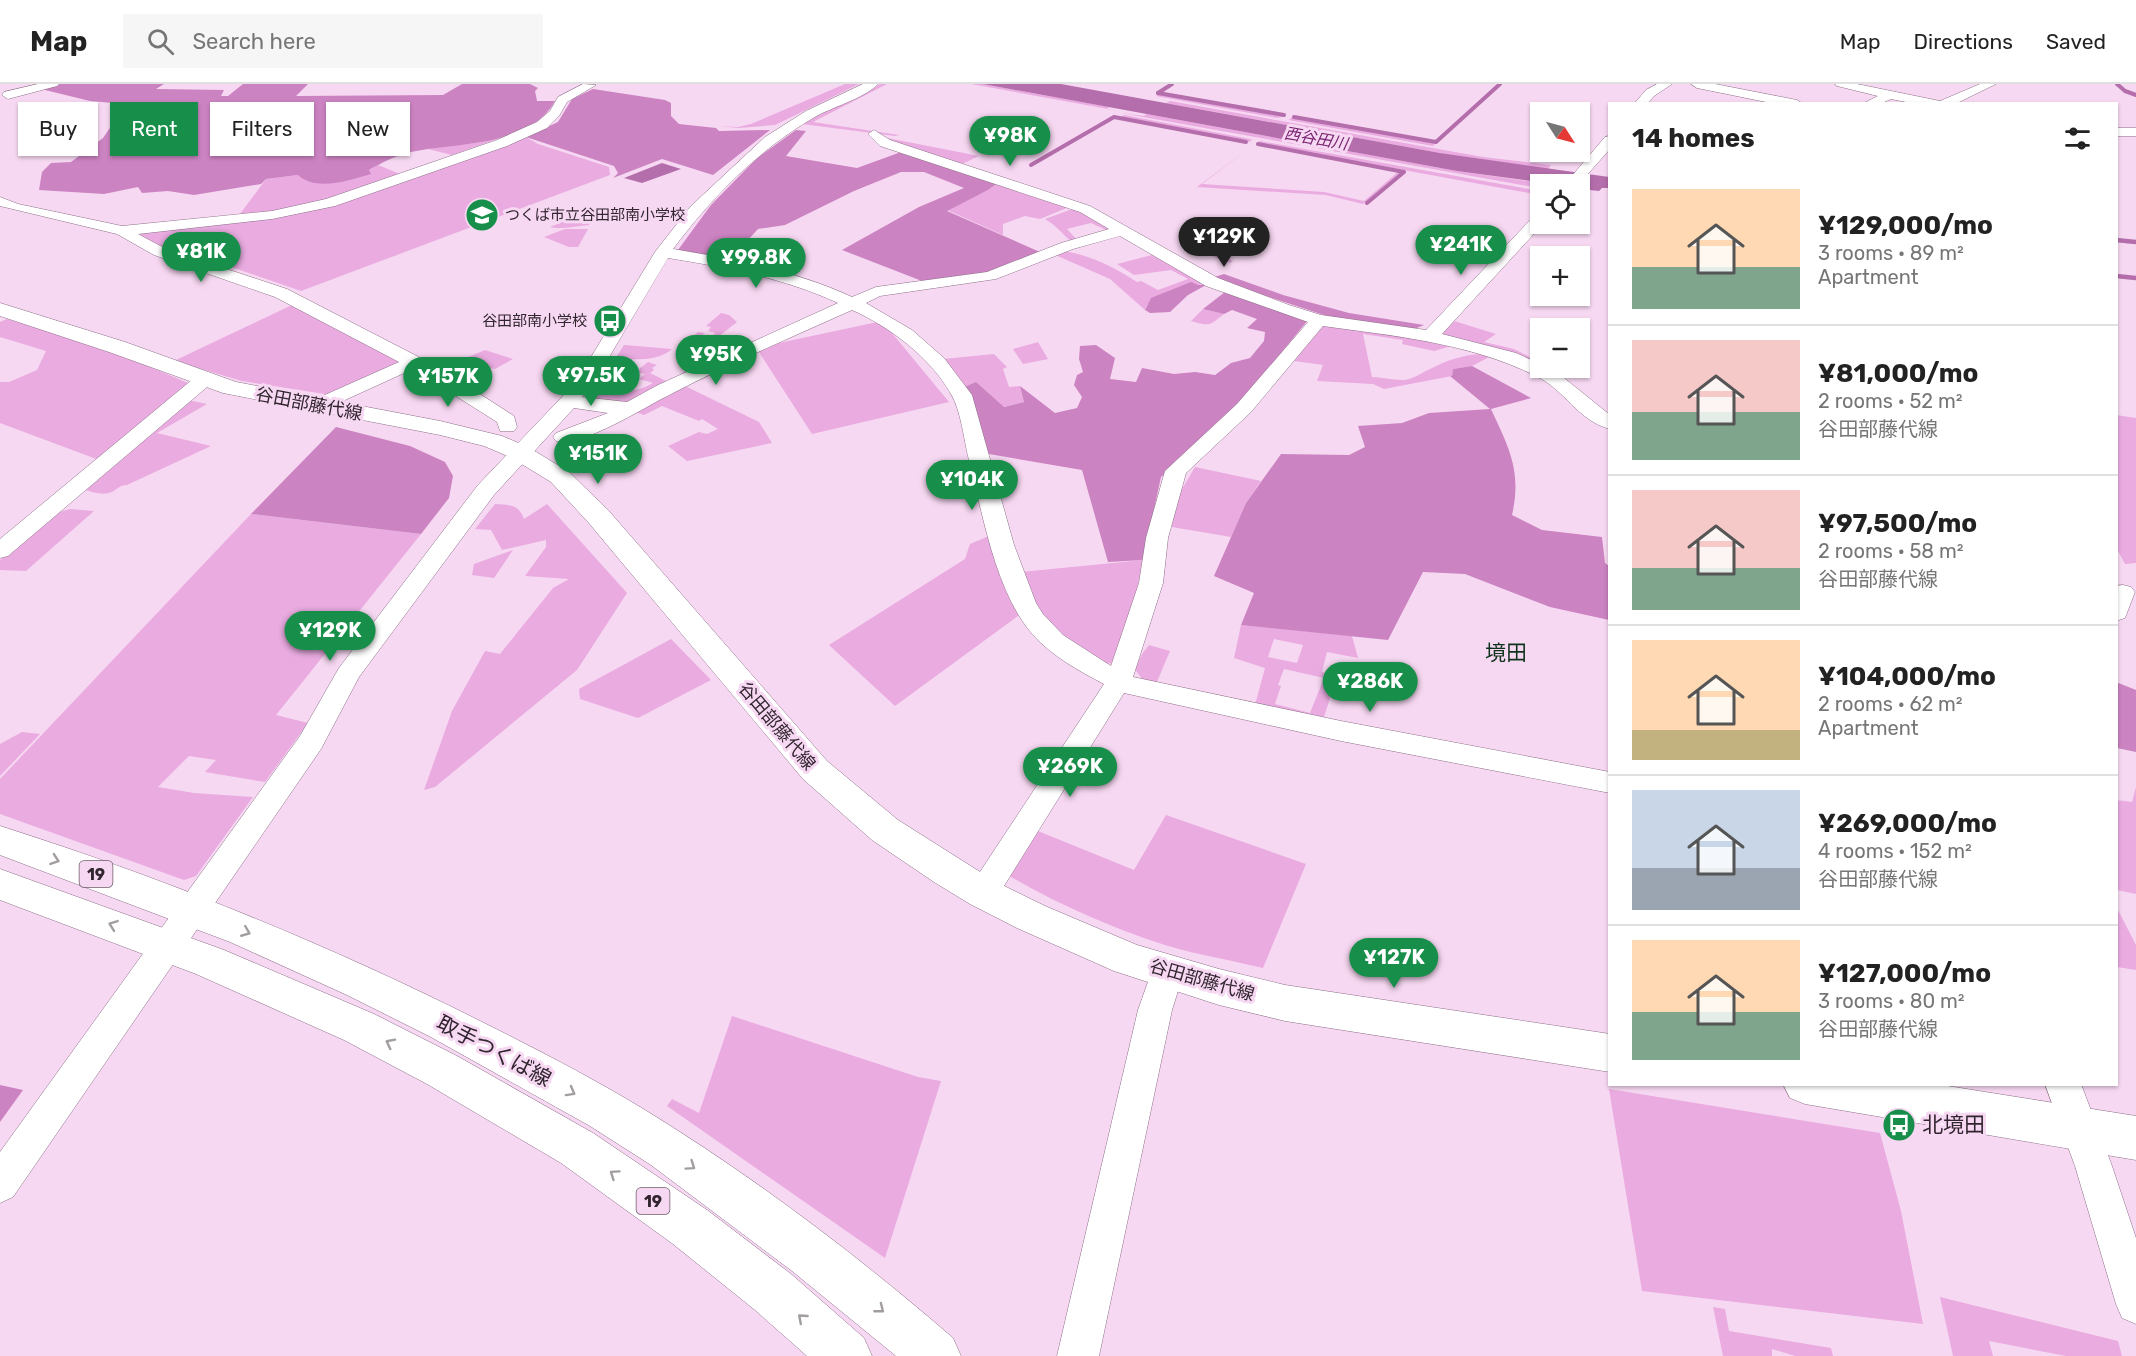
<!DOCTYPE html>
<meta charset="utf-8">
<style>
:root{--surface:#fff;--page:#f6f6f6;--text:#222;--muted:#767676;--line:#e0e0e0;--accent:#178f4a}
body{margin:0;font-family:Rubik,"Noto Sans JP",sans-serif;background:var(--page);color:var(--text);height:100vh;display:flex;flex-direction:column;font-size:22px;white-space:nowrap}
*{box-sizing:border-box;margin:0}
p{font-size:20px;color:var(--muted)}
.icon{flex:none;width:33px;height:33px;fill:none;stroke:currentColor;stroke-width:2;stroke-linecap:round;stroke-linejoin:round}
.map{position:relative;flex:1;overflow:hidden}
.details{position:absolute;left:1608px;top:18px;width:510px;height:984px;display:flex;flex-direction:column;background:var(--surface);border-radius:0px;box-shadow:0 2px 4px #0004}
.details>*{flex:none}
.top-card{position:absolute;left:18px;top:18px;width:570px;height:54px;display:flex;gap:12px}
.needle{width:39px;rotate:126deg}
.fabs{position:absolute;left:1530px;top:18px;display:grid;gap:12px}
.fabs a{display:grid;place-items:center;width:60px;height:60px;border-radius:0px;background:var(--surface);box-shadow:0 2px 4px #0004;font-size:30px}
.price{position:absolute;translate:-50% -51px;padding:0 14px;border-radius:21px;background:var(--accent);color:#fff;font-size:20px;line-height:39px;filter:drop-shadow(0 2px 3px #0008)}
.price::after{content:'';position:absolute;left:50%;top:36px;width:18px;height:14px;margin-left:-9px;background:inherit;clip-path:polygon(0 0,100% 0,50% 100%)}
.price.active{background:#222;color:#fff}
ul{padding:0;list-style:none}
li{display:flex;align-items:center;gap:18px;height:150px;padding:0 24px}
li+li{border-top:2px solid var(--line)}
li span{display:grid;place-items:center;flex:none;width:168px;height:120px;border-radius:0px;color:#555}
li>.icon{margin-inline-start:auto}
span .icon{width:72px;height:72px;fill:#fffc;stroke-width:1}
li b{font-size:26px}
h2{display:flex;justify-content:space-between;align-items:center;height:72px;padding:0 24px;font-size:26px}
.pill{padding:0 21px;border-radius:0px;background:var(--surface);box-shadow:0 2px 4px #0004;font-size:21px;line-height:54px}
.pill.active{background:var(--accent);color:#fff}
header{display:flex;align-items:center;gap:36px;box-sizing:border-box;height:84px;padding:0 30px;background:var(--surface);border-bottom:2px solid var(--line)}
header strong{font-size:28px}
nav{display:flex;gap:33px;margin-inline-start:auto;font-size:21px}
.search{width:420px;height:54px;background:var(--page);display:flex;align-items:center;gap:15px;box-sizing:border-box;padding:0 21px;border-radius:0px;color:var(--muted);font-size:22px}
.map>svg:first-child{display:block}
</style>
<header>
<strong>Map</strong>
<div class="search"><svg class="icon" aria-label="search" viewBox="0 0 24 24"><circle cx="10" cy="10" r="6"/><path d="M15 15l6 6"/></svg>Search here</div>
<nav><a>Map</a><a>Directions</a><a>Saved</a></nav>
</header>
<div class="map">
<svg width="2136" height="1272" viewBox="0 0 2136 1272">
<rect width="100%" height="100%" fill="#f7d8f2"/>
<g fill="#e9abe0" fill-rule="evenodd">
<polygon points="845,0 859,0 775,41 739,44 718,42 738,43 751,40"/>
<polygon points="880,0 887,0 813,38 899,51 895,52 802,40"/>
<polygon points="971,0 983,0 1109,23 1107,25 1119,27"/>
<polygon points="1160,9 1286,32 1277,34 1156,12"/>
<polygon points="1170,17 1483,73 1551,81 1548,85 1440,69 1166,19"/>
<polygon points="1121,29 1144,32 1147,30 1457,87 1541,99 1539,104"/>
<polygon points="1124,31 1250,55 1252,56 1249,58 1120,34"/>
<polygon points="1292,33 1436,59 1433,62 1289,36"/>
<path d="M526 53 538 60 609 83 610 91 301 207 199 172C178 178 152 158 135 148L270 135Z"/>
<polygon points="882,53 979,72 962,80 892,59"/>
<polygon points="500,54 452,71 428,65"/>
<polygon points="1260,57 1540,107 1540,111 1257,59"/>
<polygon points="1255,60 1202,100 1324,108 1364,117 1398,88 1401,88 1363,120 1326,111 1197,103"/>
<path d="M378 81 400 90C343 111 302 127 240 130L266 95 299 91 370 90 368 87Z"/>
<polygon points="999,98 1069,123 1040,135 1025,132 1003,140 1003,151 947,126 988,106"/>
<path d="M600 123 602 124 589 141C577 142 561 146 550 143Z"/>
<path d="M1075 124 1114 143 1113 146 1072 158C1062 150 1056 141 1045 135ZM1091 139 1106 146 1077 156 1067 145Z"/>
<polygon points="565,145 588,145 578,163 569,163 544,153"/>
<polygon points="1224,151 1256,163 1234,158 1219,164 1223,166 1217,170 1233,177 1230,179 1190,163"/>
<path d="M1063 167C1090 171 1114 183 1137 198L1141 197 1158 206 1188 195 1171 186 1134 191 1117 180 1152 171 1203 199 1147 221 1145 226 1110 195 1053 170Z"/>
<polygon points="292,221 402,278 331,311 242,297 174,277"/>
<path d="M1203 225 1224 230C1210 241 1210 243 1191 237Z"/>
<polygon points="721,229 729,231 737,238 718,253 712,254 715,249 708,247 711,243 706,242"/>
<polygon points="7,235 108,265 188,299 99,376 0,339 0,298 9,298 37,286 46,267 0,253 0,238"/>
<polygon points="1451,236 1496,250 1484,258 1514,265 1540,278 1540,283 1514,270 1444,251 1441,248"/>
<polygon points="882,237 949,318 812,350 759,268 779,259"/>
<path d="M1323 239 1455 261 1434 267 1402 260 1403 256 1363 250 1372 293C1383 293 1399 298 1409 295 1416 293 1423 288 1430 285 1450 275 1470 268 1493 271L1472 282 1453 285 1452 292 1384 305 1373 300 1317 297 1323 281 1294 277Z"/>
<polygon points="698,248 705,249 701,252 745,264 686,291 682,289 714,275 706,270 720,260 691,254"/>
<polygon points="1038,258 1048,275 1023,280 1013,265"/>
<path d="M624 261H625L672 265C658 278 633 275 615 275Z"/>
<polygon points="485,266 513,275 495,285 485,283 457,296 442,284"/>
<polygon points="994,270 1007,283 1003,285 1009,303 1020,302 1024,318 1003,323 976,298 964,303 943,275"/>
<path d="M648 278 657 281 652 284 654 286 650 289 670 299 624 323 591 319 603 298 611 299 605 305C624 308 636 309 653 299L639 295 645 290 635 288Z"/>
<polygon points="683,301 759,338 772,359 687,377 668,362 699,348 707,350 718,345 702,335 699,337 662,322 644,331 632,327"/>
<path d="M188 316 207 320 157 349 211 362 127 401C118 401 117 407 109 409 101 411 91 408 83 405Z"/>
<polygon points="2116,331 2136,334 2136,479 2125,480 2117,465"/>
<polygon points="630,358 635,365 581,384 573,378"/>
<polygon points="1195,383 1261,397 1246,419 1231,453 1172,443 1175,417"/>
<path d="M495 420C509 421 519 420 524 435L547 420 627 509 577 586 435 703 424 706 452 627 485 567 500 570 553 504 569 495 525 492 546 463V456L502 466 491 446 475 445Z"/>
<polygon points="70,425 94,427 26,487 0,486 0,476 56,429"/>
<polygon points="251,430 421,450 276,631 308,639 265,698 205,688 216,676 189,672 158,703 194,709 253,713 196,792 184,796 0,730 0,695"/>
<polygon points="989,452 1022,529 895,622 829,561 965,475 970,460"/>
<polygon points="513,466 494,494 472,491 474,480"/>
<polygon points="1143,476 1134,520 1115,575 1111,579 1103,581 1045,538 1021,488"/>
<path d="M1241 541 1352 552 1358 574 1327 568 1322 588 1337 592 1324 633 1255 621 1265 584 1234 574ZM1274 555 1303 561 1297 579 1268 573ZM1284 585 1324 594 1310 629 1275 620 1281 602 1278 601Z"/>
<polygon points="671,555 711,596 638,634 580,615 579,605"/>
<polygon points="1149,561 1170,567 1156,600 1144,598 1135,585 1142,570"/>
<polygon points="22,648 40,650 0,692 0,660"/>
<polygon points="2136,703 2136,810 2117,806 2116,716 2132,718"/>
<path d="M1166 731 1306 780 1263 884C1231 876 1197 871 1165 861 1111 844 1055 819 1006 790L1033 745 1134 786Z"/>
<polygon points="2117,824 2136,861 2136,886 2117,883"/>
<polygon points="732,932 918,993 941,997 885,1174 667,1022 672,1015 699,1029"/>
<polygon points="1609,1005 1880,1049 1901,1127 1923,1240 1642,1207"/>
<polygon points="1940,1213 2118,1257 2122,1272 2066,1272 1989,1257 1993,1272 1953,1272"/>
<polygon points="1713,1223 1725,1225 1729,1247 1831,1264 1833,1272 1795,1272 1772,1265 1772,1272 1723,1272"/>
</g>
<g fill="#cb83c1">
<path d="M60 0H164L156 5 224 6 221 12H228L243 0H308L296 12 443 11 462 0H530L538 4 535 7 537 17H555C530 63 457 58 411 68 395 72 383 78 369 86L371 90C350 96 316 108 298 91L266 95 261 100 194 111 168 107 142 109 138 103 104 110 39 106 42 88 51 79 71 78 103 54 114 38 135 21 90 17 41 5Z"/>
<polygon points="593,5 665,16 671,19 671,32 679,40 716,44 719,47 770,46 713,91 662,75 613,94 618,89 614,82 526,53 558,38 572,15"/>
<polygon points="796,46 806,47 786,72 857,84 901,68 999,98 988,106 947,127 1040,168 989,189 922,197 842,166 919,123 964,104 924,88 901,88 854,107 785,141 758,145 737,168 721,175 678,166 711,121 757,74"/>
<polygon points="1224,190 1283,211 1349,229 1424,241 1412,246 1333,234 1211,194"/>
<polygon points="1191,198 1198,201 1208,200 1188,211 1170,228 1150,229 1145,226 1151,214"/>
<polygon points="1225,208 1308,236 1250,307 1210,351 1161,393 1143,476 1108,478 1082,386 983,369 964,303 976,298 1004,323 1024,318 1020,302 1055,329 1077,324 1082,313 1074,301 1077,291 1083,288 1079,275 1080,262 1096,261 1115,274 1110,295 1136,298 1142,284 1174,290 1195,288 1215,291 1231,279 1250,274 1264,257 1265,248 1247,244 1257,235 1232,226 1224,230 1203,225"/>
<path d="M1472 282 1531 314 1491 325C1509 364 1522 387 1512 431L1542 446 1602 453 1605 479 1609 482V536L1550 523 1465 490 1423 488 1388 556 1241 541 1254 509 1214 492 1246 419 1281 370 1349 371 1365 363 1358 342 1402 339 1429 329 1490 325 1450 292H1452L1453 285Z"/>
<polygon points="336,343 410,362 445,378 453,392 449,414 421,450 251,430"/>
<polygon points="2116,598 2136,606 2136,668 2117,664"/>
<polygon points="0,1001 23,1006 0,1038"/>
</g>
<g fill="#b46eab">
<polygon points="983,0 1061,0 1440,69 1609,93 1609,104 1602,104 1599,107 1580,105 1580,100 1553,100 1457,87"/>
<polygon points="662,79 681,85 642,99 624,94"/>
</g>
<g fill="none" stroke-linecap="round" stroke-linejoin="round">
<g stroke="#b46eab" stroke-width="4">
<polyline points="2117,0 2125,7 2136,11"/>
<polyline points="1158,9 1284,31"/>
<polyline points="1158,9 1172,0"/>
<polyline points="1294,33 1436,58 1500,0"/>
<polyline points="1258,60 1404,88 1367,119"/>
<polyline points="1031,81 1114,33 1246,58"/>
</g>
<g stroke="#b46eab" stroke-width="4.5">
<polyline points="2116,156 2136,158"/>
<polyline points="2116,192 2136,194"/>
</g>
<defs>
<g id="minor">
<polygon points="38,0 59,0 57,2 8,15 2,11 4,8"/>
<polygon points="583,0 596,1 567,18 559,32 547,44 507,62 335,122 272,135 138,150 166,165 287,205 438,283 514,332 517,343 514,347 500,347 497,338 413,285 323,326 309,326 306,322 309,318 399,278 275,213 154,171 117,150 0,122 0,113 18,120 122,142 272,127 326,115 497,56 537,38 550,27 558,13"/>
<path d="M863 0H878C864 15 831 23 813 34 757 67 712 113 673 165 734 175 796 187 852 213L876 203 987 188 1061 159 1109 145 1080 128 880 62 868 50 874 46 890 56 1090 122 1218 194 1289 221 1321 231 1426 246 1535 131 1540 130V140H1543L1442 250 1516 269 1540 280V284L1553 285 1610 331V345C1578 337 1564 305 1536 292 1470 259 1395 252 1323 242L1251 328 1186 389 1168 454 1163 499 1133 593 1341 637 1610 688V709L1341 657 1124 609 994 818 983 821 972 818 967 809 972 800 1104 600C1079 587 1052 572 1033 551 995 507 983 431 969 376 964 357 961 326 951 310 930 273 890 243 852 226 792 253 731 279 673 309 648 321 582 364 556 357L553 353 556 349 608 329 574 324 494 411 359 593 321 665 13 1113 0 1119V1068L300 652 339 584 478 401 562 313 588 278 655 168 690 123 765 53 806 27ZM1120 152 1206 202 1308 238 1237 320 1165 387 1146 454 1139 499 1111 582 1063 551 1043 530 1036 519 1014 461 972 311 944 274 912 246 866 219 880 212 996 195 1073 165ZM668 174C725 183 784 194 838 219L658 301 627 318 582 313 605 280Z"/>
<polygon points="1657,0 1672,0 1654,12 1647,20 1634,20 1646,6"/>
<polygon points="1691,0 1715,0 1797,16 1803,20 1776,20 1697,4"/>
<polygon points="1835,0 1857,0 1940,17 1980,0 1996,0 1955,20 1916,20 1891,15 1880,20 1862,20 1878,12 1837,2"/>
<rect x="2116" y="44" width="20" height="8"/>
<polygon points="1610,52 1610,65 1579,100 1565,100 1605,53"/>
<polygon points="206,288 213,290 215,294 213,298 8,472 0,474 0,455 199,290"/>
<polygon points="2123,501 2131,503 2135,508 2125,534 2116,537 2116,502"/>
<polygon points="1167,874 1179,878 1184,888 1172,926 1099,1272 1057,1272 1138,926 1155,878"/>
<polygon points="2045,1000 2081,1000 2112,1082 2136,1154 2136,1240 2122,1234 2116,1220 2075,1082"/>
</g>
<g id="major">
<polygon points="0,219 125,258 236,298 440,337 502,352 528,363 569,388 608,426 827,677 898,736 996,798 1045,822 1137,861 1219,885 1285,901 1610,950 1610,988 1285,937 1219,921 1114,887 1017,844 970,820 934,798 872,756 803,695 588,438 551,398 510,373 484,362 440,351 223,309 109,268 0,232"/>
<path d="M0 742C167 795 330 861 486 940 540 967 594 995 645 1026 754 1093 857 1171 953 1254L961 1272H896L792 1187 651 1081 590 1042 429 952 347 911 230 858 0 771Z"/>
<polygon points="0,785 224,866 374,930 457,972 593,1049 707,1126 791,1190 864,1254 872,1272 807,1272 755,1226 673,1160 561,1079 427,1000 344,956 196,890 0,816"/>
<polygon points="1783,1000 1935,1000 2136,1032 2136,1076 1805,1020 1790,1014"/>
</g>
</defs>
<use href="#minor" stroke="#8c7088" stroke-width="1"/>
<use href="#major" stroke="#8c7088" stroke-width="1"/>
<use href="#minor" fill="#fff" fill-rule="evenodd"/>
<use href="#major" fill="#fff" fill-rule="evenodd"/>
</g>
<defs><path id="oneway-chevron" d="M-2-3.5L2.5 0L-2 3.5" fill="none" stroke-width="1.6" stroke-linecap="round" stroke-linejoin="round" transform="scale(1.5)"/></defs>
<g stroke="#a29da1">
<use href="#oneway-chevron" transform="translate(55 776) rotate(19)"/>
<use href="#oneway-chevron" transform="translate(113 841) rotate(-160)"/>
<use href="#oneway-chevron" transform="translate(246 848) rotate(22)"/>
<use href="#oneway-chevron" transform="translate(390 959) rotate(-153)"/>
<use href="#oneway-chevron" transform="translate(571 1008) rotate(29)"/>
<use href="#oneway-chevron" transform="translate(691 1082) rotate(35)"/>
<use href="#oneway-chevron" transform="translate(614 1090) rotate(-145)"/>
<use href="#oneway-chevron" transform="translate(880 1225) rotate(38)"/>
<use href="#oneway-chevron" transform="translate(802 1234) rotate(-139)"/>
</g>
<defs>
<symbol id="school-disc" viewBox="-11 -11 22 22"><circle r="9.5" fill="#178f4a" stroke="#f7d8f2"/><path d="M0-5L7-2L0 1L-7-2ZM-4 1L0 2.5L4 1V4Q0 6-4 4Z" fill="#fff"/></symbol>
<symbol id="bus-disc" viewBox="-11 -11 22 22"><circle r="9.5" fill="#178f4a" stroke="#f7d8f2"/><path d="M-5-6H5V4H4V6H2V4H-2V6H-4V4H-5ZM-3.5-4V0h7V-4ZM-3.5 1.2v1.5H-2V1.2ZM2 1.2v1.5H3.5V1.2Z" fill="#fff"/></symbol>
</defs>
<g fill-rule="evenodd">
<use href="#school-disc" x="463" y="112" width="38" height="38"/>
<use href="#bus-disc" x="591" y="218" width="38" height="38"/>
<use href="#bus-disc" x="1880" y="1022" width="38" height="38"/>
</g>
<g text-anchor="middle" stroke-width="6" stroke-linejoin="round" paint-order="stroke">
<g font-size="15" fill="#31252f" stroke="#f7d8f2" text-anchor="start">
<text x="505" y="136">つくば市立谷田部南小学校</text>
<text x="587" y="242" text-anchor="end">谷田部南小学校</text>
</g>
<g font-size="16" font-style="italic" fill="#772270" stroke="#f7d8f2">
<text transform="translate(1316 54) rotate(10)" y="6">西谷田川</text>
</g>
<g fill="#f7d8f2" stroke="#6c5b6a" stroke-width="1.5">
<rect x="79.5" y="777" width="33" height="26" rx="4.5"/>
<rect x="636.5" y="1104" width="33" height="26" rx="4.5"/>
</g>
<g font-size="16" font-weight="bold" fill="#31252f">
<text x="96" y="796">19</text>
<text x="653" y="1123">19</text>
</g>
<g font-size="18" fill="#31252f" stroke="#f7d8f2">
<text transform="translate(309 320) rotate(11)" y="6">谷田部藤代線</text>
<text transform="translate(777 642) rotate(50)" y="6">谷田部藤代線</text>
<text transform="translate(1202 896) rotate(16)" y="6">谷田部藤代線</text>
</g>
<g font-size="21" fill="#0d311a" stroke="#f7d8f2">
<text x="1506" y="576">境田</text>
</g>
<g font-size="21" fill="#31252f" stroke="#f7d8f2">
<text transform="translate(494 967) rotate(28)" y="7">取手つくば線</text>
</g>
<g font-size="21" fill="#31252f" stroke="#f7d8f2" text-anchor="start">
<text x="1922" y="1048">北境田</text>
</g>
</g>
</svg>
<div class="fabs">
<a><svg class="needle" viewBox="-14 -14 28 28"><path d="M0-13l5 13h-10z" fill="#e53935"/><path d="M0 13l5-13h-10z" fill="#767676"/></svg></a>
<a><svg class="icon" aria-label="locate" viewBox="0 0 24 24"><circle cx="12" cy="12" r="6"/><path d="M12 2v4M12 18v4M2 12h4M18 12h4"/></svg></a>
<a>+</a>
<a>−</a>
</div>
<b class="price" style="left:1010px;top:83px">¥98K</b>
<b class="price active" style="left:1224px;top:184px">¥129K</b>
<b class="price" style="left:1461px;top:192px">¥241K</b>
<b class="price" style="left:201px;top:199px">¥81K</b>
<b class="price" style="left:756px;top:205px">¥99.8K</b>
<b class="price" style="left:716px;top:302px">¥95K</b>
<b class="price" style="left:591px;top:323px">¥97.5K</b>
<b class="price" style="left:448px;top:324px">¥157K</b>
<b class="price" style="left:598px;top:401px">¥151K</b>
<b class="price" style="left:972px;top:427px">¥104K</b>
<b class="price" style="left:330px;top:578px">¥129K</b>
<b class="price" style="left:1370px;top:629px">¥286K</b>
<b class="price" style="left:1070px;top:714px">¥269K</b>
<b class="price" style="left:1394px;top:905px">¥127K</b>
<div class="top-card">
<a class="pill">Buy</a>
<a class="pill active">Rent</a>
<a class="pill">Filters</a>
<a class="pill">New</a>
</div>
<section class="details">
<h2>14 homes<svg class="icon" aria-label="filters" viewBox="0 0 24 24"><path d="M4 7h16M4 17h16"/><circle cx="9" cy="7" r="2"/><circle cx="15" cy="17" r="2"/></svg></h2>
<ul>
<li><span style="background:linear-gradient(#ffd9b3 65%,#7fa58c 0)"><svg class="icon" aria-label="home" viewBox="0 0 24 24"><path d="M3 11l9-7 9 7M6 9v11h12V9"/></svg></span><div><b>¥129,000/mo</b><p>3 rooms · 89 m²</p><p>Apartment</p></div></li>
<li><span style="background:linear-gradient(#f6c9c9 60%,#7fa58c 0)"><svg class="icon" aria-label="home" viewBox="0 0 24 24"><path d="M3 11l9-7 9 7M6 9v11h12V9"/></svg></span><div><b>¥81,000/mo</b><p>2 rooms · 52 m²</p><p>谷田部藤代線</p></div></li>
<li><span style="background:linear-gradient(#f6c9c9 65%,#7fa58c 0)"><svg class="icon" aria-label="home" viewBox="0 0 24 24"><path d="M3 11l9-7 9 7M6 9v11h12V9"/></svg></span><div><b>¥97,500/mo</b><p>2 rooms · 58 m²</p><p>谷田部藤代線</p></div></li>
<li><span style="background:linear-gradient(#ffd9b3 75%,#c2b280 0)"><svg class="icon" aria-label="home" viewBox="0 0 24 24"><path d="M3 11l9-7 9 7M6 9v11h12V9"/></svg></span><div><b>¥104,000/mo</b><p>2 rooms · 62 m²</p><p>Apartment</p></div></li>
<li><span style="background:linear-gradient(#c9d6e8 65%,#9aa5b1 0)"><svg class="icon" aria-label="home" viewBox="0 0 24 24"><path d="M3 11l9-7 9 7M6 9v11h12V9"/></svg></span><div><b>¥269,000/mo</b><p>4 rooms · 152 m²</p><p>谷田部藤代線</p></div></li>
<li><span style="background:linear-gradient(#ffd9b3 60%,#7fa58c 0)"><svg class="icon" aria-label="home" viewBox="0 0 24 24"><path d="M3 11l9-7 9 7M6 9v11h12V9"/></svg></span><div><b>¥127,000/mo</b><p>3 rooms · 80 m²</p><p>谷田部藤代線</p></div></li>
</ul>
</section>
</div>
